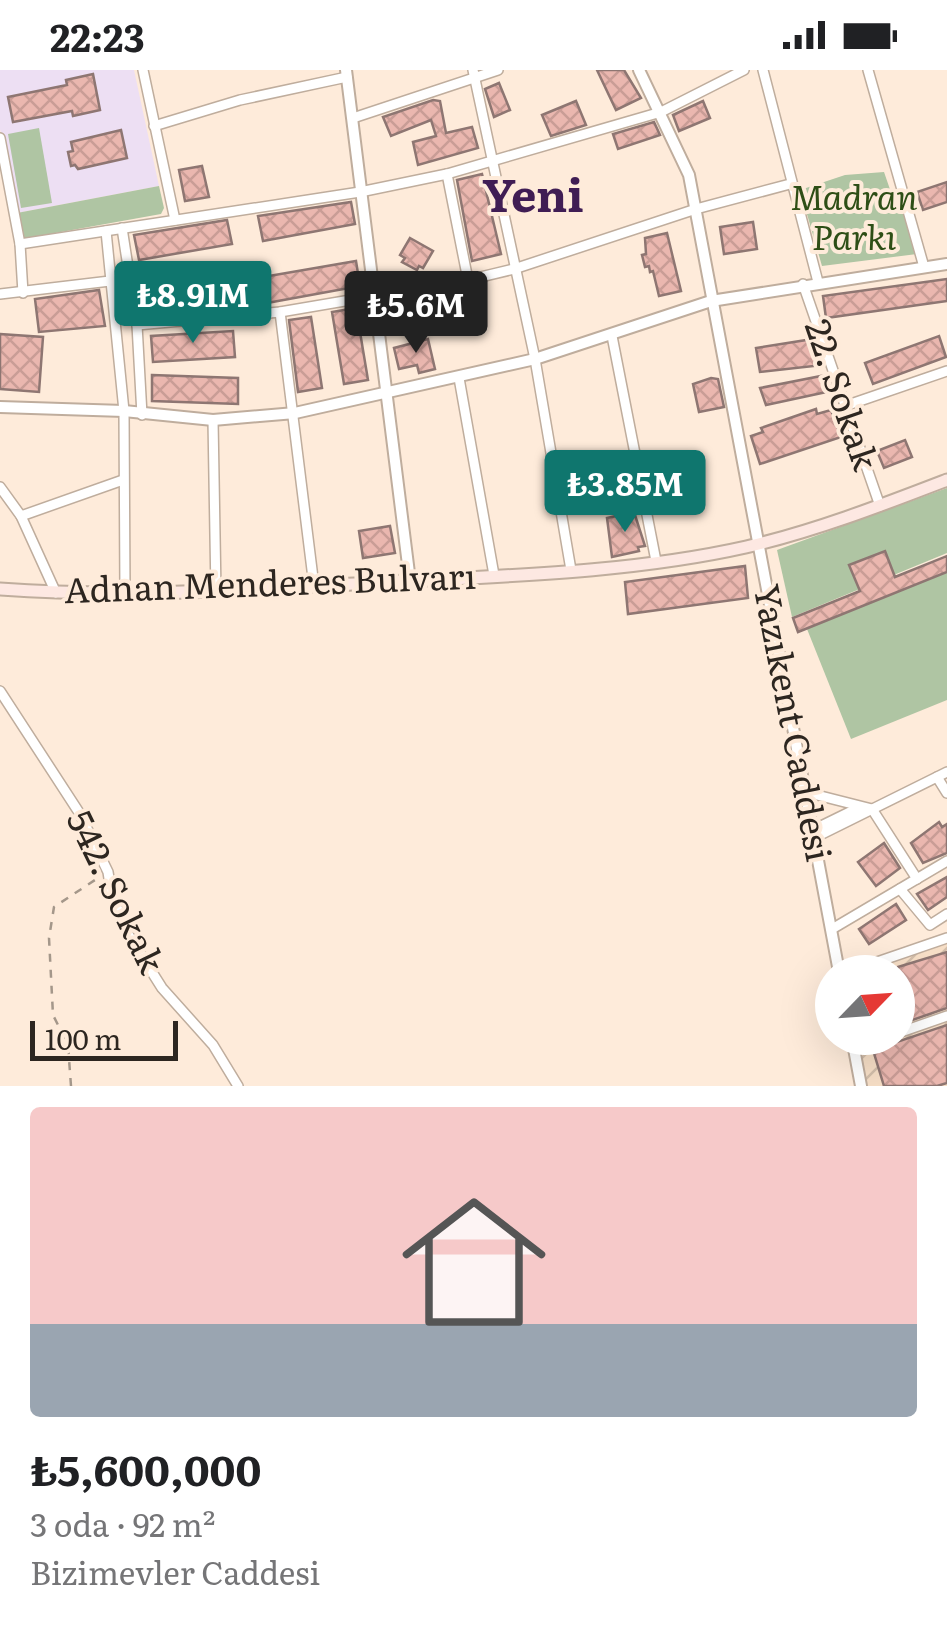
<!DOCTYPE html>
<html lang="tr">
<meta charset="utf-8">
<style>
:root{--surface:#fff;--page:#f2f2f2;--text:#202124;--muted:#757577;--accent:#0f766e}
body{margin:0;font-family:Literata,serif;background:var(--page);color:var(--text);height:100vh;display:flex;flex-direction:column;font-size:38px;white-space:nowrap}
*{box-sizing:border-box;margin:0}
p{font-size:32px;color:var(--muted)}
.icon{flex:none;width:55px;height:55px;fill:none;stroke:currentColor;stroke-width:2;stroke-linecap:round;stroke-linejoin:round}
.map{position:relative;height:1016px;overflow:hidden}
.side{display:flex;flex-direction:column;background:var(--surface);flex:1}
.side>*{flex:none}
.needle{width:65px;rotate:65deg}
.buttons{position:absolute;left:815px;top:885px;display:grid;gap:20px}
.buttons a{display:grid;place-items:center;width:100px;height:100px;border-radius:50%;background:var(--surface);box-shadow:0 10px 40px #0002;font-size:50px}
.scale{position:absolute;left:30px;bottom:25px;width:148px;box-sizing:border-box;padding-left:10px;border:5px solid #2d2620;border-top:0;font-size:28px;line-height:35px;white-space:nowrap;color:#2d2620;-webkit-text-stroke:8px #feebda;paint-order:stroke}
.price{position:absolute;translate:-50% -85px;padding:0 22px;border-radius:10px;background:var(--accent);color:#fff;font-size:32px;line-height:65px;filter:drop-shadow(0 2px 5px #0008)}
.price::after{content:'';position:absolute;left:50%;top:60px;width:30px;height:22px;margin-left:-15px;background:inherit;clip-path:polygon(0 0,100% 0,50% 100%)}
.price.selected{background:#222;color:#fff}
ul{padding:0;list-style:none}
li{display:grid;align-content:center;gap:20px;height:530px;padding:0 30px}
li span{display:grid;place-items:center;height:310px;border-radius:10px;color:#555}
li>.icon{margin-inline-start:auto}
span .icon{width:180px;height:180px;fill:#fffc;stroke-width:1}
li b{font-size:42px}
.status{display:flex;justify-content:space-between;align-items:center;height:70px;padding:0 50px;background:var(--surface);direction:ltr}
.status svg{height:28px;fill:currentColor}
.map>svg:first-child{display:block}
</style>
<div class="status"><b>22:23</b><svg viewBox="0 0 49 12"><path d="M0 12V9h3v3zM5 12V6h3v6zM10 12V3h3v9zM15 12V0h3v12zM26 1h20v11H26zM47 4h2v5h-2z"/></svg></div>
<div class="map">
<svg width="947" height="1016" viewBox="0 0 947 1016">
<defs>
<pattern id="industrial-furrows" width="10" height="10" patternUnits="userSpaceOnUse" patternTransform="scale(2.5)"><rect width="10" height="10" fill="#f6dec6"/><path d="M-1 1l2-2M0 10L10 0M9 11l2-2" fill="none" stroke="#d3beaa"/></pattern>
<pattern id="building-cross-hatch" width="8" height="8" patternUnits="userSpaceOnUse" patternTransform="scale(2.5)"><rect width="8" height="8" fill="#eab7af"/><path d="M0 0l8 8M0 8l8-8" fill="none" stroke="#c99d96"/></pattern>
</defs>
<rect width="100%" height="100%" fill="#feebda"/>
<polygon fill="url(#industrial-furrows)" points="947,868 947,1016 861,1016 852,968 898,968 898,902 848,902"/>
<polygon fill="#eddff3" points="0,0 134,0 159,116 17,143 0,59"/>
<g fill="#afc5a3">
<polygon points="39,58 52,133 21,138 8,64"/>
<polygon points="884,102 894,131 902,130 917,184 822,196 800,120 845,105"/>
<polygon points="159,116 164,138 161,144 22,169 17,143"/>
<polygon points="947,418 947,483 792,547 777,480"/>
<polygon points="947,502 947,630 851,669 807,559"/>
</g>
<g fill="url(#building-cross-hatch)" stroke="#8e7672" stroke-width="2.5">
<polygon points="597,0 624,0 641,28 616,40"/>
<polygon points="93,4 100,40 73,46 72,41 13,52 8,27 67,15 66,10"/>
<polygon points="499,13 510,40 494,47 485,19"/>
<polygon points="433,30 440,31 446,63 472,57 478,78 418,95 413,72 436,66 431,50 391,66 383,47"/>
<polygon points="576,31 586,55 551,66 542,45"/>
<polygon points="703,31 710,48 679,61 673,45"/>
<polygon points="654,52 660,65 618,79 613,64"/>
<polygon points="121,60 127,88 78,99 75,95 71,96 68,82 73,81 71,72"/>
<polygon points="202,96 209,127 185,131 179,100"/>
<polygon points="482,104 501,184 472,191 457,110"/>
<polygon points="947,112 947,132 923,140 917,122"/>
<polygon points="351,132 355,154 263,171 258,146"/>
<polygon points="227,150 232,174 139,190 134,165"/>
<polygon points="753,152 757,179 724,184 720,157"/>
<polygon points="667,163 681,221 659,226 653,201 650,202 649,196 645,197 642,185 646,184 645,168"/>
<polygon points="410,168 433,181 423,198 419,196 417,200 402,192 405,188 400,185"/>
<polygon points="356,191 360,216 267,233 263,207"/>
<polygon points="947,209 947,231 826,248 823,226"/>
<polygon points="236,211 238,237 144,245 142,219"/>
<polygon points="99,220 105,256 39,262 35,229"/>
<polygon points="356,238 368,310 344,314 332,242"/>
<polygon points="311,247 322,318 298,322 289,250"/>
<polygon points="233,261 235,287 153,292 151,266"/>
<polygon points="0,264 43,267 39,322 0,319"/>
<polygon points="939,266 946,287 873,314 865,293"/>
<polygon points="428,269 435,299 419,303 417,295 399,299 394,278"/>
<polygon points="813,269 823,295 760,302 756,278"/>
<polygon points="152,305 238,308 238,334 152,331"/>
<polygon points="826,305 831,321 766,335 760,318"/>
<polygon points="711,308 718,309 724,337 699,342 693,314"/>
<polygon points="816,339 817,344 831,340 841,367 760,394 751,366 763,362 761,358"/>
<polygon points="905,370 912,387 884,398 877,381"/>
<polygon points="634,442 645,476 638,477 639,481 612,487 607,448"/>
<polygon points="390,456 395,483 363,488 359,461"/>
<polygon points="885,481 895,507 947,486 947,502 798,562 793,548 860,521 849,495"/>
<polygon points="745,496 748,528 628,544 625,512"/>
<polygon points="939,752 942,757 947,754 947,783 923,793 911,773"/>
<polygon points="884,773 900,798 876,816 858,792"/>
<polygon points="947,807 947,827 928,840 917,824"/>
<polygon points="896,834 906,850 869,874 859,859"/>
<polygon points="947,882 947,938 898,955 898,897"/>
<polygon points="947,955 947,1013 937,1016 884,1016 873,980"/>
</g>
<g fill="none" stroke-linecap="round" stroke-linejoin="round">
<defs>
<g id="minor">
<polyline points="143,0 175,150"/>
<polyline points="473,0 535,289 571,500"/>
<polyline points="763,0 818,212"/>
<polyline points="868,0 924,197"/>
<polyline points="353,48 498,0"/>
<polyline points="154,56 240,30 347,7"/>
<polyline points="0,68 20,174 23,223"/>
<polyline points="447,104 468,210"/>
<polyline points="122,158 137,255 142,345"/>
<polyline points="106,161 124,341 125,524"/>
<polyline points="20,174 360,122 447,104 661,42 744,0"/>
<polyline points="803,214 880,436"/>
<polyline points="0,224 110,211"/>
<polyline points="280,242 314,516"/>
<polyline points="137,255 280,242 468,210 514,199 696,139 790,114"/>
<polyline points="612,266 656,491"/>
<polyline points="459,308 494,505"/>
<polyline points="845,336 947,301"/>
<polyline points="213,350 216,523"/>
<polyline points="0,417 21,446 56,523"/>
<polyline points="21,446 123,410"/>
<polyline points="0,621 80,744 108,802 111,821 126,861 162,918 213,975 238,1016"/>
<polyline points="937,707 947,723"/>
<polyline points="805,722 872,739 917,809"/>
<polyline points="813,760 860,737"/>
<polyline points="814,768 947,702"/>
<polyline points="900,819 930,855 947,844"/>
<polyline points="832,859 947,791"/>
<polyline points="848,902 947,868"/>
<polyline points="898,963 947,946"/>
<polyline points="854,978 885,968"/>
</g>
<g id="tertiary">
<polyline points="346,0 410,511"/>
<polyline points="639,0 689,105 839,902"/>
<polyline points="0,337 124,341 213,350 295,343 535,289 711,231 947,194"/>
<polyline points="852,968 861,1016"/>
</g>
<path id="secondary" d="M0 519C124 528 246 520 370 513 493 506 626 504 746 477 815 461 882 435 947 410"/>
</defs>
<use href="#minor" stroke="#bfad9d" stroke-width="12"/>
<use href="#tertiary" stroke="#bfad9d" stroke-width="14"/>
<use href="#secondary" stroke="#bfad9d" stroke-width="15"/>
<polyline stroke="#a4978a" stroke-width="2.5" stroke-dasharray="8 8" stroke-linecap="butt" points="71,1016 68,975 53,945 49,868 54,837 98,808"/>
<use href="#minor" stroke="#fff" stroke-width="9"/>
<use href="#tertiary" stroke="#fff" stroke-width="10"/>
<use href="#secondary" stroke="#fde8e2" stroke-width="11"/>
</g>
<g text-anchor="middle" stroke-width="8" stroke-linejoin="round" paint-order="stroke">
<g font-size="35" font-style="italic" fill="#2e4e16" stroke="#feebda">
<text x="854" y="140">Madran<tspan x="854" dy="40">Parkı</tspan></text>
</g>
<g font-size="35" fill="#2d2620" stroke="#feebda">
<text transform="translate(841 325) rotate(71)" y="12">22. Sokak</text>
<text transform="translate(270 514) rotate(-2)" y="12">Adnan Menderes Bulvarı</text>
<text transform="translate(792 653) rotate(79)" y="12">Yazıkent Caddesi</text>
<text transform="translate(115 822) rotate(64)" y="12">542. Sokak</text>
</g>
<g font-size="45" font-weight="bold" fill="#401d54" stroke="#feebda">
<text x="533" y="142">Yeni</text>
</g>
</g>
</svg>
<div class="buttons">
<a><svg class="needle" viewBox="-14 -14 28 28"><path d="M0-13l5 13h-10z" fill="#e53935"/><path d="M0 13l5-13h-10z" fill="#757577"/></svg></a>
</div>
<div class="scale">100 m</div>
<b class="price" style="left:193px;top:276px">₺8.91M</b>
<b class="price selected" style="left:416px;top:286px">₺5.6M</b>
<b class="price" style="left:625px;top:465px">₺3.85M</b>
</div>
<section class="side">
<ul>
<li><span style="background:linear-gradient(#f6c9c9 70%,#9aa5b1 0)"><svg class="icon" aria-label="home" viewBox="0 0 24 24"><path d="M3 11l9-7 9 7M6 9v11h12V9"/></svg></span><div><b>₺5,600,000</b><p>3 oda · 92 m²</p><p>Bizimevler Caddesi</p></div></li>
</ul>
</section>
